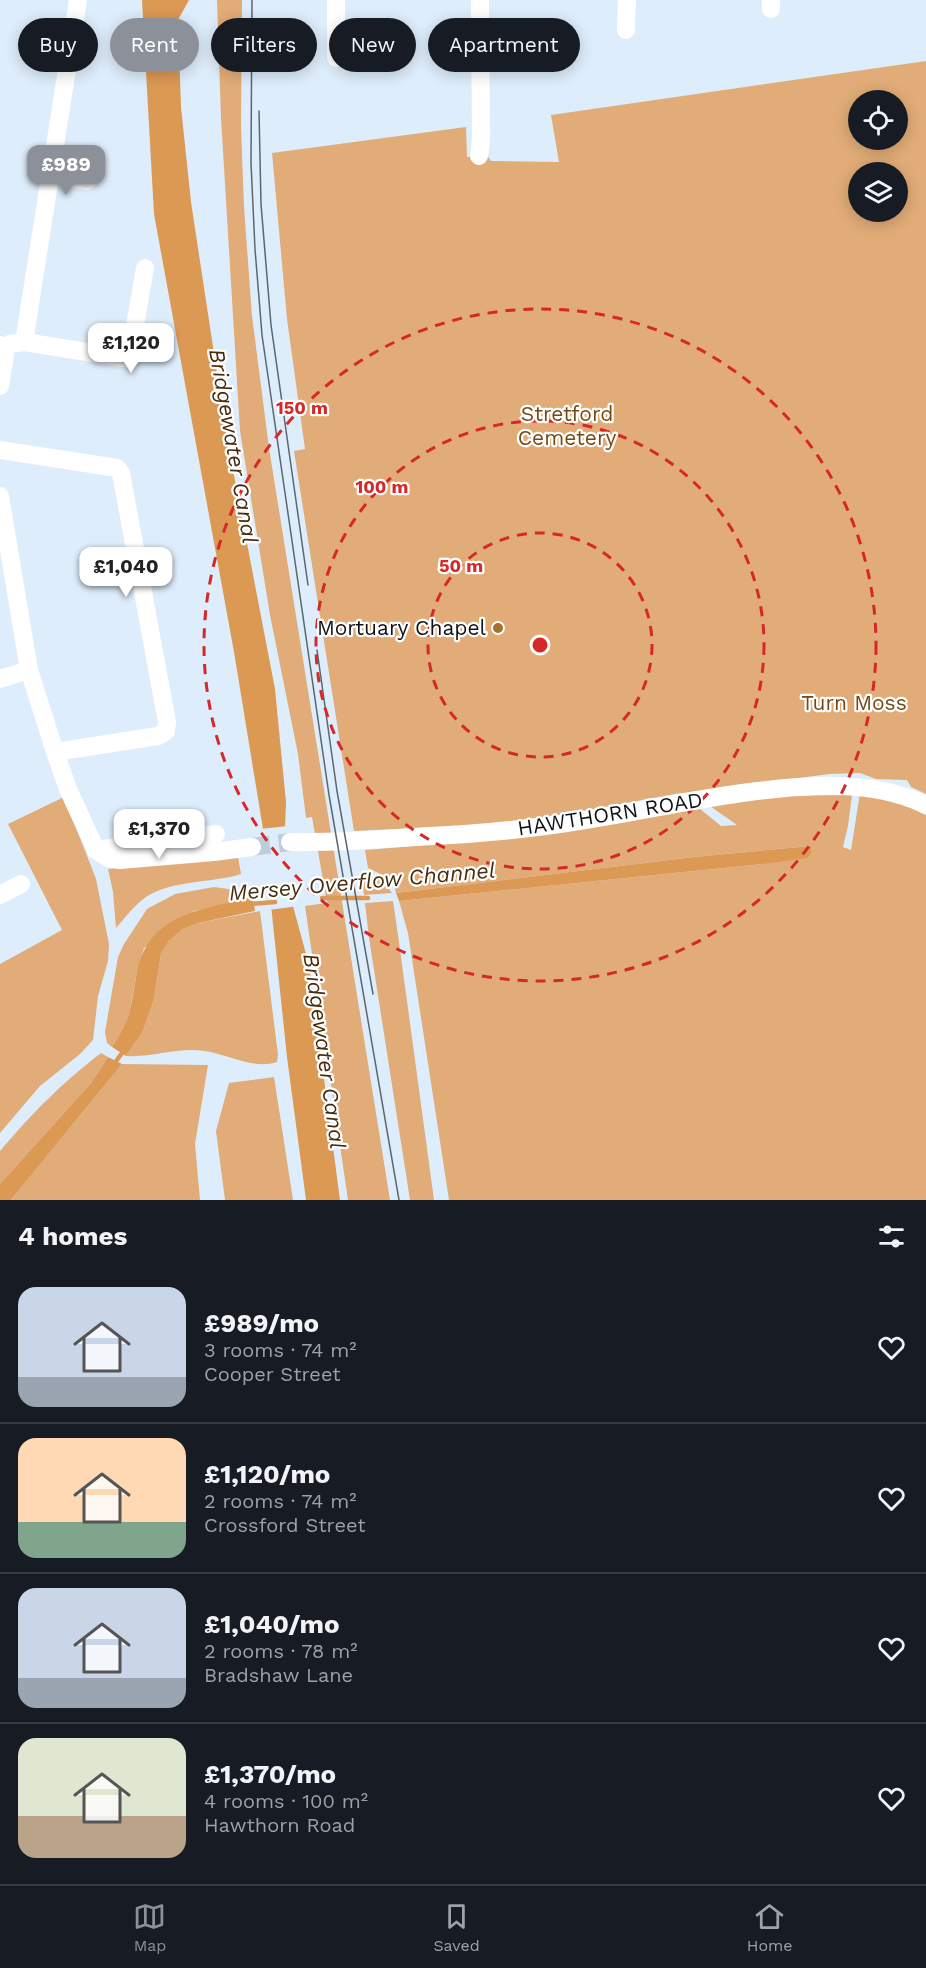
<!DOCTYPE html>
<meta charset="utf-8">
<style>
:root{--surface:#171b24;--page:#20242c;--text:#f1f3f6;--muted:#9ea1a6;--line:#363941;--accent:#8c9099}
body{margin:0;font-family:"Work Sans",sans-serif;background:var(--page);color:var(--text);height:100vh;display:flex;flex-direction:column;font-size:22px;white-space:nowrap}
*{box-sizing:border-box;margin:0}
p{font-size:20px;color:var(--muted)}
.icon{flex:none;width:33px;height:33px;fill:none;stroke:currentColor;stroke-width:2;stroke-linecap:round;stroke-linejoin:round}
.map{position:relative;height:1200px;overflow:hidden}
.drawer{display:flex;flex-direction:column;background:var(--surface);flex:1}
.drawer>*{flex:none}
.hud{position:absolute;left:18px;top:18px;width:600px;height:54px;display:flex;gap:12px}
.controls{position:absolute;left:848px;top:90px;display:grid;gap:12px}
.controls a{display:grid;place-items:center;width:60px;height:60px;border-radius:50%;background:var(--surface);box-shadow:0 3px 15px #0003;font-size:30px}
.price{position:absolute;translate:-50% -51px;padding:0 14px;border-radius:12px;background:#fff;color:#222;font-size:20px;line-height:39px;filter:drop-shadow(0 2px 3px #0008)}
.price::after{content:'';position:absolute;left:50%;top:36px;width:18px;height:14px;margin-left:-9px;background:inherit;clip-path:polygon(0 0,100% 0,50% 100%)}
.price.active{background:var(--accent);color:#fff}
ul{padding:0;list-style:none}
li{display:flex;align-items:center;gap:18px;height:150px;padding:0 18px}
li+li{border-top:2px solid var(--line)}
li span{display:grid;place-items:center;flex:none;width:168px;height:120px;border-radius:18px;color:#555}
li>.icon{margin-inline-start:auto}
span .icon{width:72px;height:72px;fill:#fffc;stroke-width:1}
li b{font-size:26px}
h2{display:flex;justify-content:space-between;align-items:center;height:72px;padding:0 18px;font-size:26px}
.tag{padding:0 21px;border-radius:27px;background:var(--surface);box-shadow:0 3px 15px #0003;font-size:21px;line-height:54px}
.tag.active{background:var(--accent);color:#fff}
.dock{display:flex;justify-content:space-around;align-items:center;height:84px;border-top:2px solid var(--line);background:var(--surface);font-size:16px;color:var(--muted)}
.dock a{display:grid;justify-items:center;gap:3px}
.dock .active{color:var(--accent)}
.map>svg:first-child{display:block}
</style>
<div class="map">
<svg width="926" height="1200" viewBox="0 0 926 1200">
<rect width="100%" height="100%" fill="#deedfb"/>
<g fill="#e1ac77" fill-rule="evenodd">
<polygon points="217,0 242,0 241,126 244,207 252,316 269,448 390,1200 348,1200 305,906 327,903 312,817 306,818 298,754 270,615 240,431 221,118"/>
<path d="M926 61V794L911 787 907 780 876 779 860 773 829 774 675 794 544 818 461 826 354 831 294 451 305 449 287 319 272 153 466 127 467 157 487 155 491 161 559 162 551 115ZM858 100H897V140H858ZM858 172H897V212H858Z"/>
<path d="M860 793 899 802 926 815V1200H449L408 933 399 901 763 864 811 846 694 857 396 893C394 878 380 874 368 868L365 850 479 841 699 808 721 826 737 825 710 806 781 796 852 795 848 826 843 847 851 850Z"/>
<polygon points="64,797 96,879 109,944 108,961 98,996 93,1040 80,1054 40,1086 0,1133 0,964 62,930 8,824"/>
<path d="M238 857 241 874C210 884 168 879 142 900 132 908 124 919 116 928L113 892 108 869Z"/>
<path d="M361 874C375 878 384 880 392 893L364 895Z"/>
<polygon points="214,887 228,889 253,898 194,911 144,948 137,971 130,1010 124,1031 112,1047 107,1043 105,1032 118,957 124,944 147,909 175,894"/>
<polygon points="393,901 398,935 434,1200 410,1200 369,938 365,903"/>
<path d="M260 911 278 1055 277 1062C252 1070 229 1054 204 1051 177 1047 152 1058 126 1056L143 1031 154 999 161 954 169 941 183 929 198 923Z"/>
<path d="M101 1053 108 1057 91 1083 0 1184V1151C32 1113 61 1084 101 1053Z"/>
<polygon points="122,1064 208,1065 195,1144 200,1200 11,1200"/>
<polygon points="274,1077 293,1200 225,1200 216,1131 229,1083"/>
</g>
<g fill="#dc9954">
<polygon points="142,0 189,0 178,20 181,107 191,202 227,439 275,689 286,802 284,854 293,906 309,965 340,1200 306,1200 287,1057 263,829 234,652 154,214"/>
<polygon points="811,846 811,853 807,858 763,864 399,901 396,893 694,857"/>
<path d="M253 898 255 911 198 923 183 929 169 941 161 954 154 999 143 1031 126 1056 112 1047C130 1023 131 1006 136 977 146 914 200 909 253 898Z"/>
<polygon points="108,1057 122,1064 11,1200 0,1200 0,1184 91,1083"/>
</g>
<polygon fill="#deedfb" points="288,826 287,853 293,890 296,890 298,906 269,910 260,829"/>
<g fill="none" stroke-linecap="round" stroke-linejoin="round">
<g stroke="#dc9954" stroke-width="4.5">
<polyline points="322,898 368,898"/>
<polyline points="250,904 275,902"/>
<polyline points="114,1064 125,1049"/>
</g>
<polyline stroke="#bfccd9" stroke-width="18" stroke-dasharray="18 9" stroke-linecap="butt" points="252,847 290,842"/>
<g stroke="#fff" stroke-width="18">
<polyline points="771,9 771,0"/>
<polyline points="626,30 627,0"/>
<polyline points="336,58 336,0"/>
<polyline points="479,156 481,139 480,0"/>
<polyline points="51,175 87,181"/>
<polyline points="24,342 78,0"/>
<polyline points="0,345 5,355 0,386"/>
<polyline points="3,349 10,344 24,342 125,358 131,349 145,268"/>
<polyline points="0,450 117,468 121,473 167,722 166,731 158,736 55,752"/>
<polyline points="0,496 29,670 55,752 68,789 96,850 108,858 120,860 214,852 252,847"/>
<polyline points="0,679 29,670"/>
<path d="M290 842C331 843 372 840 413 837 457 835 501 832 545 826 611 818 676 802 742 793 803 785 869 778 926 805"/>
<polyline points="96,850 216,834"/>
<polyline points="0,895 21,884"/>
</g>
<g stroke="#5c666f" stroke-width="1.5">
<polyline points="252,0 251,163 255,249 262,335 329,795 399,1200"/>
<polyline points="259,111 261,204 271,325 308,585"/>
<polyline points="317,650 337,791 373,994"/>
</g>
</g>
<g fill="none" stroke="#d62828" stroke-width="3" stroke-dasharray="10 8">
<circle cx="540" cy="645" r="112"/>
<circle cx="540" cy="645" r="224"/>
<circle cx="540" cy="645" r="336"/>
</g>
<circle fill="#a86e2d" stroke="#fff" stroke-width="2" cx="498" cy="628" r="6"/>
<g text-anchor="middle" stroke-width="4.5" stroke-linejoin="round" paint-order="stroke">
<g font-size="21" fill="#754914" stroke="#fff">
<text x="567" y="421">Stretford<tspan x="567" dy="24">Cemetery</tspan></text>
<text x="854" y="710">Turn Moss</text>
</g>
<g font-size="21" fill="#0d1319" stroke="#fff" text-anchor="end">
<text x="486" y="635">Mortuary Chapel</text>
</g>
<g font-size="21" fill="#0d1319" stroke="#fff">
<text transform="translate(610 814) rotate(-9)" y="7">HAWTHORN ROAD</text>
</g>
<g font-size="22" font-style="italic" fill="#472c0d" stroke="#fff">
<text transform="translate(234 446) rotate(80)" y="8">Bridgewater Canal</text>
<text transform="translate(362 881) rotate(-5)" y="8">Mersey Overflow Channel</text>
<text transform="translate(325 1051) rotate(82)" y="8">Bridgewater Canal</text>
</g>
</g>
<circle cx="540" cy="645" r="9" fill="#d62828" stroke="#fff" stroke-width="3"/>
<g font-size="18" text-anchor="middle" font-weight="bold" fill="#d62828" stroke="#fff" stroke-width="4.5" stroke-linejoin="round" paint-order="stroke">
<text x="302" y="414">150 m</text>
<text x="382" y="493">100 m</text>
<text x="461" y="572">50 m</text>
</g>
</svg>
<div class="controls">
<a><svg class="icon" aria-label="locate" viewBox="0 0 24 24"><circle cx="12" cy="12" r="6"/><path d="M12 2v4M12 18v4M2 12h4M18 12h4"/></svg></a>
<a><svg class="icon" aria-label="layers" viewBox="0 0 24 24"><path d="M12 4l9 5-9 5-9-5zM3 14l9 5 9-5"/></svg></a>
</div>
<b class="price active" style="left:66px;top:196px">£989</b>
<b class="price" style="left:131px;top:374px">£1,120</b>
<b class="price" style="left:126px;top:598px">£1,040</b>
<b class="price" style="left:159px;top:860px">£1,370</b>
<div class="hud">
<a class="tag">Buy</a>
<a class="tag active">Rent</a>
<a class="tag">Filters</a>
<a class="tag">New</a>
<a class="tag">Apartment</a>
</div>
</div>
<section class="drawer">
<h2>4 homes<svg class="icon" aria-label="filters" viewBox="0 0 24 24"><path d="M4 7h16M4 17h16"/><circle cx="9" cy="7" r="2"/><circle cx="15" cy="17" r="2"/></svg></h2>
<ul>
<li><span style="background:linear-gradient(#c9d6e8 75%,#9aa5b1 0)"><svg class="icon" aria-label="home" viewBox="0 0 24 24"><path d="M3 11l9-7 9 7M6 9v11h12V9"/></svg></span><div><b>£989/mo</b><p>3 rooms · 74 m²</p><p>Cooper Street</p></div><svg class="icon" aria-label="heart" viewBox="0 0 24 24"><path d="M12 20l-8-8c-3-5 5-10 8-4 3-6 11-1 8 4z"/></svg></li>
<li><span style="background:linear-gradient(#ffd9b3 70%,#7fa58c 0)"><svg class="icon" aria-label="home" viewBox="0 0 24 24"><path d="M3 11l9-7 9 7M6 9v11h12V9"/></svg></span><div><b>£1,120/mo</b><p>2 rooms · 74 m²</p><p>Crossford Street</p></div><svg class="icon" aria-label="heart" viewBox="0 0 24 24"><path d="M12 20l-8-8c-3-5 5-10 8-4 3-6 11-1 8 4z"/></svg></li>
<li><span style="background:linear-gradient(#c9d6e8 75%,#9aa5b1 0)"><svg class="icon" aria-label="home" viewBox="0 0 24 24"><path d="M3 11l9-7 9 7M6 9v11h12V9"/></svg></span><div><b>£1,040/mo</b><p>2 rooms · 78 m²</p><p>Bradshaw Lane</p></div><svg class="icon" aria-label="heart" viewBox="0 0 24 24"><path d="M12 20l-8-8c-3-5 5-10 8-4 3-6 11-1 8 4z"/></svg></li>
<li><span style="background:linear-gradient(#dfe7d0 65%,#b9a48a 0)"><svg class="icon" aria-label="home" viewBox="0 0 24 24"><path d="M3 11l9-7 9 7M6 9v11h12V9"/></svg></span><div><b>£1,370/mo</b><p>4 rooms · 100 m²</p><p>Hawthorn Road</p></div><svg class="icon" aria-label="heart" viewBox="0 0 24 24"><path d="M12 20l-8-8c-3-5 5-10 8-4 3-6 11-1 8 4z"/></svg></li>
</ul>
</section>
<nav class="dock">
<a class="active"><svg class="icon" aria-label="map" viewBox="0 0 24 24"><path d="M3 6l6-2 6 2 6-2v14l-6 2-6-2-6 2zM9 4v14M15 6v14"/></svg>Map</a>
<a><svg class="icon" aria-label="saved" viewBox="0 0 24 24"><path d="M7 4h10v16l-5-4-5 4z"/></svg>Saved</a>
<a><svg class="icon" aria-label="home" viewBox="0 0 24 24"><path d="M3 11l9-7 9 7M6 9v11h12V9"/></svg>Home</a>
</nav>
